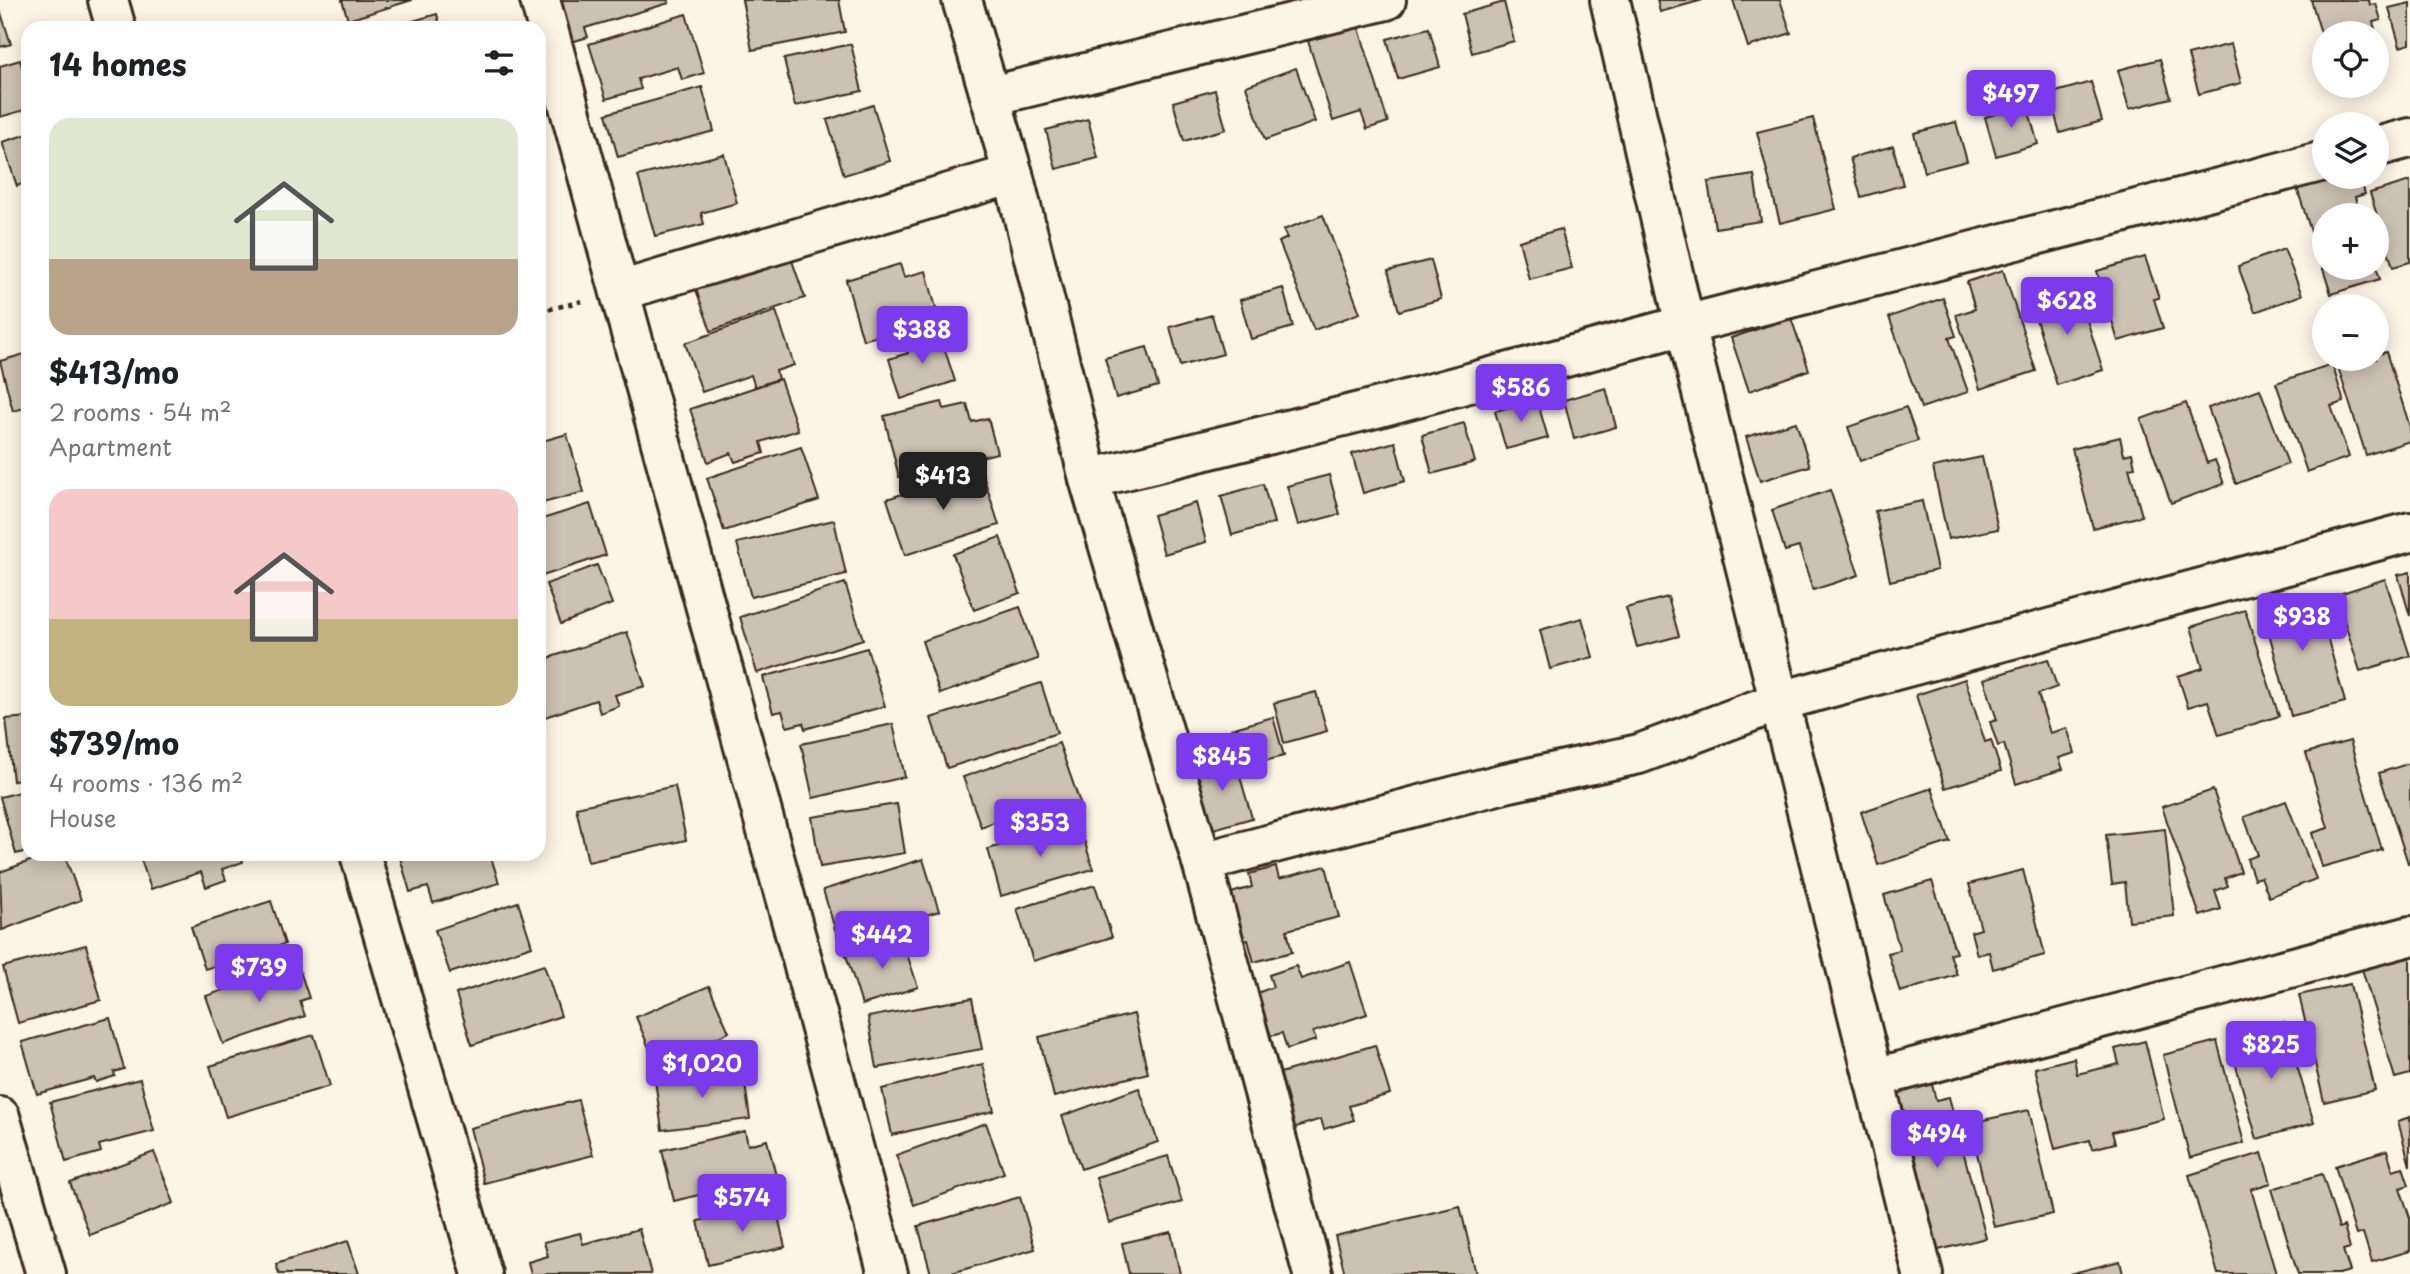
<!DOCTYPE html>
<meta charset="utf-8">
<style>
:root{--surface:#fff;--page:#f2f2f2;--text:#202124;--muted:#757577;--accent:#7c3aed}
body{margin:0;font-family:"Playpen Sans",sans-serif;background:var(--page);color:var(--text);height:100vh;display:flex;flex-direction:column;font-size:26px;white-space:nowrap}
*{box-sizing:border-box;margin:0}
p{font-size:23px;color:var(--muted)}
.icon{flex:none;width:38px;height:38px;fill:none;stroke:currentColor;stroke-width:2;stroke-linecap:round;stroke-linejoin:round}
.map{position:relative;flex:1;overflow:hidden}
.sheet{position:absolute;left:21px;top:21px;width:525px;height:840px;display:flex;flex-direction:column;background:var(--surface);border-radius:21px;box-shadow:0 4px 18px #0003}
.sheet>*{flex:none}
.tools{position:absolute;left:2312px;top:21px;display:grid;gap:14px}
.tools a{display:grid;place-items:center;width:77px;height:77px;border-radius:50%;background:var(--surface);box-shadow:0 4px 18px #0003;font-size:35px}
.price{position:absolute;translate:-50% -60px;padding:0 16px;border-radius:7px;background:var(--accent);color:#fff;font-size:23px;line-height:46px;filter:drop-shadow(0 2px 4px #0008)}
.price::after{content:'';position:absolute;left:50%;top:42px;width:21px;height:16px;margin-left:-10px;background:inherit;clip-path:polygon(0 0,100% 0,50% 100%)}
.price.current{background:#222;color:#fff}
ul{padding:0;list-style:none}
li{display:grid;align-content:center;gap:14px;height:371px;padding:0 28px}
li span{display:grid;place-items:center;height:217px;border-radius:21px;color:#555}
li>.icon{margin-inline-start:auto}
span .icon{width:126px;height:126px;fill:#fffc;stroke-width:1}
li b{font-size:30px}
h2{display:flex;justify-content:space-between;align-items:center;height:84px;padding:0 28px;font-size:30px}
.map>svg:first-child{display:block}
</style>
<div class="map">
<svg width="2410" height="1274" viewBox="0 0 2410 1274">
<rect width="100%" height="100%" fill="#fcf5e5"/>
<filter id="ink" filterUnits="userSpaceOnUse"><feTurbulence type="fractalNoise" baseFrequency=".0143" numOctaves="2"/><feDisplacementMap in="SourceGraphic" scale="14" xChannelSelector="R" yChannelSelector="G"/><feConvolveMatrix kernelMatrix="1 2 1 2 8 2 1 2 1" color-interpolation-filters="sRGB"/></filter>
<g filter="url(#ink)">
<g fill="#ccc2b3" stroke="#3b2a1e" stroke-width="2">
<polygon points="342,0 412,0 348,20"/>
<polygon points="560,0 668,0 669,3 585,28 588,37 561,45 548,3"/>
<polygon points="742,0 839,0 845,32 752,50"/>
<polygon points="1657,0 1703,0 1660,12"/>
<polygon points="1733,0 1780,0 1791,33 1748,47"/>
<polygon points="2311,0 2369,0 2370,5 2376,4 2381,20 2373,22 2376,33 2324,33 2324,43"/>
<polygon points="1504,2 1514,41 1472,53 1462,14"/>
<polygon points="2410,3 2410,44 2400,47 2389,8"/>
<polygon points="0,10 11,44 0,47"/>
<polygon points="437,14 441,28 390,28 399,25"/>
<polygon points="686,14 704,73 682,80 678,67 638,79 641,89 606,99 589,44"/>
<polygon points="1358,25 1388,122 1367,129 1361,112 1333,121 1308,41"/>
<polygon points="1429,28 1440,67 1398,79 1387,39"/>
<polygon points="851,44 862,91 795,106 784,59"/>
<polygon points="2231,44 2241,83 2199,94 2188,55"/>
<polygon points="2160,59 2171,98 2129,109 2118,70"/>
<polygon points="20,60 28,87 28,109 0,117 0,66"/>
<polygon points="1296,68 1315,122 1265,140 1246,86"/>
<polygon points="2091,82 2102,121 2060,133 2049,94"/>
<polygon points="702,87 714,131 618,157 606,114"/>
<polygon points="1215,90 1226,129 1184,141 1173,102"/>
<polygon points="873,105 890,161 844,175 827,120"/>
<polygon points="2027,105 2038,144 1996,156 1985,117"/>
<polygon points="1813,118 1836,209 1780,223 1757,132"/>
<polygon points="1088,119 1098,158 1056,169 1046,130"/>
<polygon points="1956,122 1967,161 1924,172 1914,133"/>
<polygon points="28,134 28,182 17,186 2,142"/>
<polygon points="1893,146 1903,185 1861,197 1850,158"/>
<polygon points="724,154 737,203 701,213 704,224 655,236 638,176"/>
<polygon points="1754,175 1761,221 1715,228 1708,182"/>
<polygon points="2333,177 2360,177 2365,194 2355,197 2360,215 2324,215 2324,268 2376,266 2380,279 2331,294 2297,188"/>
<polygon points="2410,181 2410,262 2393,267 2370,193"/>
<polygon points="1323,215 1360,313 1314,330 1279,242 1287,238 1283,230"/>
<polygon points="1561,229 1572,268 1529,279 1519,241"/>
<polygon points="2284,249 2302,295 2255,312 2238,266"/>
<polygon points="789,252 805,298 711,331 694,284"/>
<polygon points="2145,257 2159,298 2154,299 2163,328 2118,341 2097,271"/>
<polygon points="1431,260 1441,299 1399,311 1388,271"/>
<polygon points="900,264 904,277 926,271 940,323 904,333 903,329 863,340 846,280"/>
<polygon points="2003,270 2036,371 1980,389 1956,315 1975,309 1967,282"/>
<polygon points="1283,288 1293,327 1251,339 1240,300"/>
<polygon points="2077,289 2103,370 2057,385 2031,304"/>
<polygon points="1943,298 1956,336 1949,338 1968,392 1921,408 1889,317"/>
<polygon points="776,311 794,365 776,371 778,379 755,387 751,375 702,392 685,343"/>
<polygon points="1212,315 1223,354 1180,366 1170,327"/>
<polygon points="1791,318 1809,370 1749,391 1731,338"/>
<polygon points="939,332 955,381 901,399 889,359 908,353 905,342"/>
<polygon points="1147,347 1158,386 1116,398 1105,358"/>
<polygon points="2386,352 2410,427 2410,441 2366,455 2338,367 2364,359 2376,359 2376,355"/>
<polygon points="28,353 28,407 13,411 0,361"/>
<polygon points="2332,364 2344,402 2331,406 2349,457 2307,472 2276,383"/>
<polygon points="780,379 798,430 761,442 764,453 735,462 731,453 708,462 690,409"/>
<polygon points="1606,388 1616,427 1574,439 1564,400"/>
<polygon points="2260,389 2288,464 2236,484 2208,408"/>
<polygon points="1537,400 1548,438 1506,449 1495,411"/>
<polygon points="942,402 944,409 967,404 972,422 988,418 997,453 899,477 884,416"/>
<polygon points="2186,403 2207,463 2215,460 2224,484 2171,503 2141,419"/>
<polygon points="1906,407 1918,441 1860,461 1848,427"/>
<polygon points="1796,422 1810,466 1760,481 1746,437"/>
<polygon points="1464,423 1475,462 1432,474 1422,435"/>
<polygon points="567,434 584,492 539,504 539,442"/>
<polygon points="2120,437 2124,455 2132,453 2135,467 2129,468 2142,516 2093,528 2072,449"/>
<polygon points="1395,442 1405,481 1363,493 1352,454"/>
<polygon points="801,447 819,500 724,531 707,478"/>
<polygon points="1982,457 1998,529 1948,539 1933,467"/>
<polygon points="981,469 999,525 905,555 887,499"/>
<polygon points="1329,475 1340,514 1298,525 1287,486"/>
<polygon points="1263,484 1274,523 1232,535 1221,496"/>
<polygon points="1830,490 1859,575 1813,590 1799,547 1785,551 1772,510"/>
<polygon points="1922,501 1937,570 1890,581 1875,511"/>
<polygon points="1196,503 1206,542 1164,554 1153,515"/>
<polygon points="590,504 606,555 539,577 539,520"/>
<polygon points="834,520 846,574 751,597 737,543"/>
<polygon points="1000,537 1020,593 974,610 953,554"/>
<polygon points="597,565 612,604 561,624 546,584"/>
<polygon points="2410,572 2410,616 2398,575"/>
<polygon points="2385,579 2410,656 2360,671 2336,595"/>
<polygon points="845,583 863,639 757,673 740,617"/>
<polygon points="2290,592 2293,602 2316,596 2345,702 2291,716 2260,599"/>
<polygon points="1668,597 1679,636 1637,647 1626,608"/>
<polygon points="1020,607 1038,659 940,694 922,641"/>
<polygon points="2245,610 2279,716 2219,735 2208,701 2188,707 2178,676 2203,668 2191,627"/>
<polygon points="1582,618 1593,657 1550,669 1540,630"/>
<polygon points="627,632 645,686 615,695 619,706 600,713 596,700 542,718 539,708 539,661"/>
<polygon points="867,648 885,706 805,729 803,723 787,727 782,711 773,713 763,677"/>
<polygon points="2048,659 2057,687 2038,694 2050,733 2067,728 2075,753 2059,758 2063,769 2016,784 2004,744 1998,746 1990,722 1997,720 1984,679"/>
<polygon points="1965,679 1985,742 1991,740 2001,771 1945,788 1916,695"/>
<polygon points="1041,683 1057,733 947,768 931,718"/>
<polygon points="1316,692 1327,731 1284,743 1274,703"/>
<polygon points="28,717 28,779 13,781 6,719"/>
<polygon points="1273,717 1284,756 1242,767 1231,729"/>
<polygon points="893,724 905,777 813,798 801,744"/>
<polygon points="2350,741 2382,850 2322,867 2312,833 2328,828 2306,753"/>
<polygon points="1059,743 1080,803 1041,817 1037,806 981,827 963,777"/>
<polygon points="1234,756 1252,818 1210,830 1192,768"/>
<polygon points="2410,763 2410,862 2408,863 2379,773"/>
<polygon points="675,786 686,840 588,862 576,807"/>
<polygon points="1932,788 1950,842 1878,865 1861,812"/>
<polygon points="28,790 28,851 16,854 0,797"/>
<polygon points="2213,790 2241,872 2225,878 2228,886 2215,891 2221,909 2200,916 2162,807"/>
<polygon points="2286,801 2316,879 2269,897 2261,877 2254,879 2247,859 2258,855 2244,817"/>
<polygon points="897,804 905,853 820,867 812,817"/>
<polygon points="1079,823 1093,869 1001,896 988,849"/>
<polygon points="2165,829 2174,916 2129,921 2125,882 2112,884 2106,835"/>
<polygon points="49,854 64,854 81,900 2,930 0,872"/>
<polygon points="139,854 240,854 243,862 222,869 226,880 206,887 201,872 151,889"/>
<polygon points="399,854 490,854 499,883 433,903 428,887 410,892"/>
<polygon points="923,859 939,911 839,942 823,890"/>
<polygon points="1326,866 1339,917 1287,930 1292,952 1254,962 1248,940 1237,943 1224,895 1252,887 1249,874 1276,867 1279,879"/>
<polygon points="2023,870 2045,955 1993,969 1989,952 1977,955 1971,932 1981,929 1969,884"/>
<polygon points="1932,881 1956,953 1950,954 1957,975 1900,992 1888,953 1900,950 1884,895"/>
<polygon points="1095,885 1112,937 1033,961 1017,909"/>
<polygon points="271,901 285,944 261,952 264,964 246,970 241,958 205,969 191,927"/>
<polygon points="518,902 532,946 450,973 435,930"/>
<polygon points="901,936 918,987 862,1005 846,955"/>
<polygon points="86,945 101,1000 18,1023 3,967"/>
<polygon points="2410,955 2410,1074 2395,1078 2362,969"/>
<polygon points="1350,962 1367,1014 1313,1032 1316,1040 1287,1049 1282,1033 1271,1036 1257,993 1273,987 1269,975 1296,966 1301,979"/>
<polygon points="298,965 309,998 300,1001 305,1016 223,1044 206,996"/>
<polygon points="544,965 561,1016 472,1045 456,994"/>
<polygon points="2350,984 2375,1090 2324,1102 2299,995"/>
<polygon points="709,986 729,1032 706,1043 708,1048 684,1058 679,1044 652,1055 636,1017"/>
<polygon points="972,998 982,1049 877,1068 868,1017"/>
<polygon points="1134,1014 1148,1073 1054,1097 1039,1037"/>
<polygon points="110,1018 124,1069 114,1072 115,1076 96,1082 94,1078 37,1094 22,1042"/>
<polygon points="2284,1022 2314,1123 2257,1139 2228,1038"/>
<polygon points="314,1035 330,1086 226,1117 210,1066"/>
<polygon points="2145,1041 2164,1119 2112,1132 2115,1143 2092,1149 2090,1140 2055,1149 2035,1068 2074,1058 2077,1074 2119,1064 2115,1049"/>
<polygon points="2217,1041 2244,1143 2190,1158 2163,1055"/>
<polygon points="1375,1045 1390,1094 1349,1106 1354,1120 1324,1129 1321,1119 1293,1128 1277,1074"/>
<polygon points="983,1064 994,1111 892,1135 882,1089"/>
<polygon points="743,1069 750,1119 662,1130 655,1080"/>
<polygon points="140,1079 154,1131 99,1145 101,1152 66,1162 50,1102"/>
<polygon points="1931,1081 1936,1100 1949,1097 1986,1238 1923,1254 1894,1090"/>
<polygon points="1139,1088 1158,1142 1081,1169 1062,1116"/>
<polygon points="578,1100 593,1155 484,1183 470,1128"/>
<polygon points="2029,1110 2053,1214 1994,1227 1970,1123"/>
<polygon points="2410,1117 2410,1166 2398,1121"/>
<polygon points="986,1123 1004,1173 914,1205 896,1155"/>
<polygon points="745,1131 748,1145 767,1140 776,1176 674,1201 662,1150"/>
<polygon points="2387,1150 2393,1170 2403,1167 2409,1185 2400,1188 2410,1218 2410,1251 2372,1262 2363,1233 2356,1235 2335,1166"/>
<polygon points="154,1152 174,1203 90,1235 70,1183"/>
<polygon points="2262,1153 2271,1183 2251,1189 2276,1274 2218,1274 2189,1175"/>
<polygon points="1168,1156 1182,1202 1109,1223 1096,1177"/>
<polygon points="2322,1174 2339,1228 2344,1226 2350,1248 2343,1250 2350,1271 2339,1274 2298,1274 2272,1189"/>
<polygon points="1020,1197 1035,1249 948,1274 931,1274 918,1226"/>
<polygon points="775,1203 785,1247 708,1265 698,1221"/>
<polygon points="1460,1206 1476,1274 1345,1274 1335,1236"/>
<polygon points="639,1229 651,1274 531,1274 528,1262 548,1256 544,1242 580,1233 583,1244"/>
<polygon points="1171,1232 1180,1274 1129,1274 1122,1243"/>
<polygon points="348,1241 359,1274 279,1274 276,1264"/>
<polygon points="2120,1261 2123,1274 2069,1274"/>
</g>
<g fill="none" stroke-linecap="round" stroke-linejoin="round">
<defs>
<g id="street">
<polyline points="108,0 116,28"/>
<polyline points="540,0 888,1274"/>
<polyline points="962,0 1013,174 1089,479 1202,862 1313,1274"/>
<polyline points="1610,0 1685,325 1923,1274"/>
<polyline points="991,96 1386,0"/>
<polyline points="2376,147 2410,138"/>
<polyline points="620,291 1013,174"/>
<polyline points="1089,479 1376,408 1685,325 2324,161"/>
<polyline points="360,854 482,1274"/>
<polyline points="1202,862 1505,783 1639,754 1780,701 2410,532"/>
<polyline points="1875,1078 2410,936"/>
<polyline points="0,1117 46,1274"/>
</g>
</defs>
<use href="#street" stroke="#3b2a1e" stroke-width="44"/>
<polyline stroke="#3b2a1e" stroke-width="4.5" stroke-dasharray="5 5" stroke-linecap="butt" points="539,312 582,301"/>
<use href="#street" stroke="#fcf5e5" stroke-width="38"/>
</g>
</g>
</svg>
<div class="tools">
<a><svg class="icon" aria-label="locate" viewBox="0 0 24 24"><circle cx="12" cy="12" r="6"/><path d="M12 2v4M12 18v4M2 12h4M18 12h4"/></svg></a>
<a><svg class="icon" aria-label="layers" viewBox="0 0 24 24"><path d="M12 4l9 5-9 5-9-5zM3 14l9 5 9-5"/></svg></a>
<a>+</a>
<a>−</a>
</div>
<b class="price" style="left:2011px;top:130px">$497</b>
<b class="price" style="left:2067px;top:337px">$628</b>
<b class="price" style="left:922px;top:366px">$388</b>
<b class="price" style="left:1521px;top:424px">$586</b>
<b class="price current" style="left:943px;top:512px">$413</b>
<b class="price" style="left:2302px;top:653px">$938</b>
<b class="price" style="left:1222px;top:793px">$845</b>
<b class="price" style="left:1040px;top:859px">$353</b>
<b class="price" style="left:882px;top:971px">$442</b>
<b class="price" style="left:259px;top:1004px">$739</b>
<b class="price" style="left:2271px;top:1081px">$825</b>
<b class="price" style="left:702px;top:1100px">$1,020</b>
<b class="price" style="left:1937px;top:1170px">$494</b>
<b class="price" style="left:742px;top:1234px">$574</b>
<section class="sheet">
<h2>14 homes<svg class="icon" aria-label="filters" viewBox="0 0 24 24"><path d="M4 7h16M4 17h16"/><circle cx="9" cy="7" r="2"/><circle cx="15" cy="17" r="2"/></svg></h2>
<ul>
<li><span style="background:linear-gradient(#dfe7d0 65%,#b9a48a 0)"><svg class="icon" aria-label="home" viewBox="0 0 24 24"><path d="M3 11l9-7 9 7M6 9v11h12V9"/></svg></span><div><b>$413/mo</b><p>2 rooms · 54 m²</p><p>Apartment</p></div></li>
<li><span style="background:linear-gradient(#f6c9c9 60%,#c2b280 0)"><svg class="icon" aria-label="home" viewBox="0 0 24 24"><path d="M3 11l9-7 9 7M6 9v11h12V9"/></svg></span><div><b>$739/mo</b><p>4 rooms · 136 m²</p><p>House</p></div></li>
</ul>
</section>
</div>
